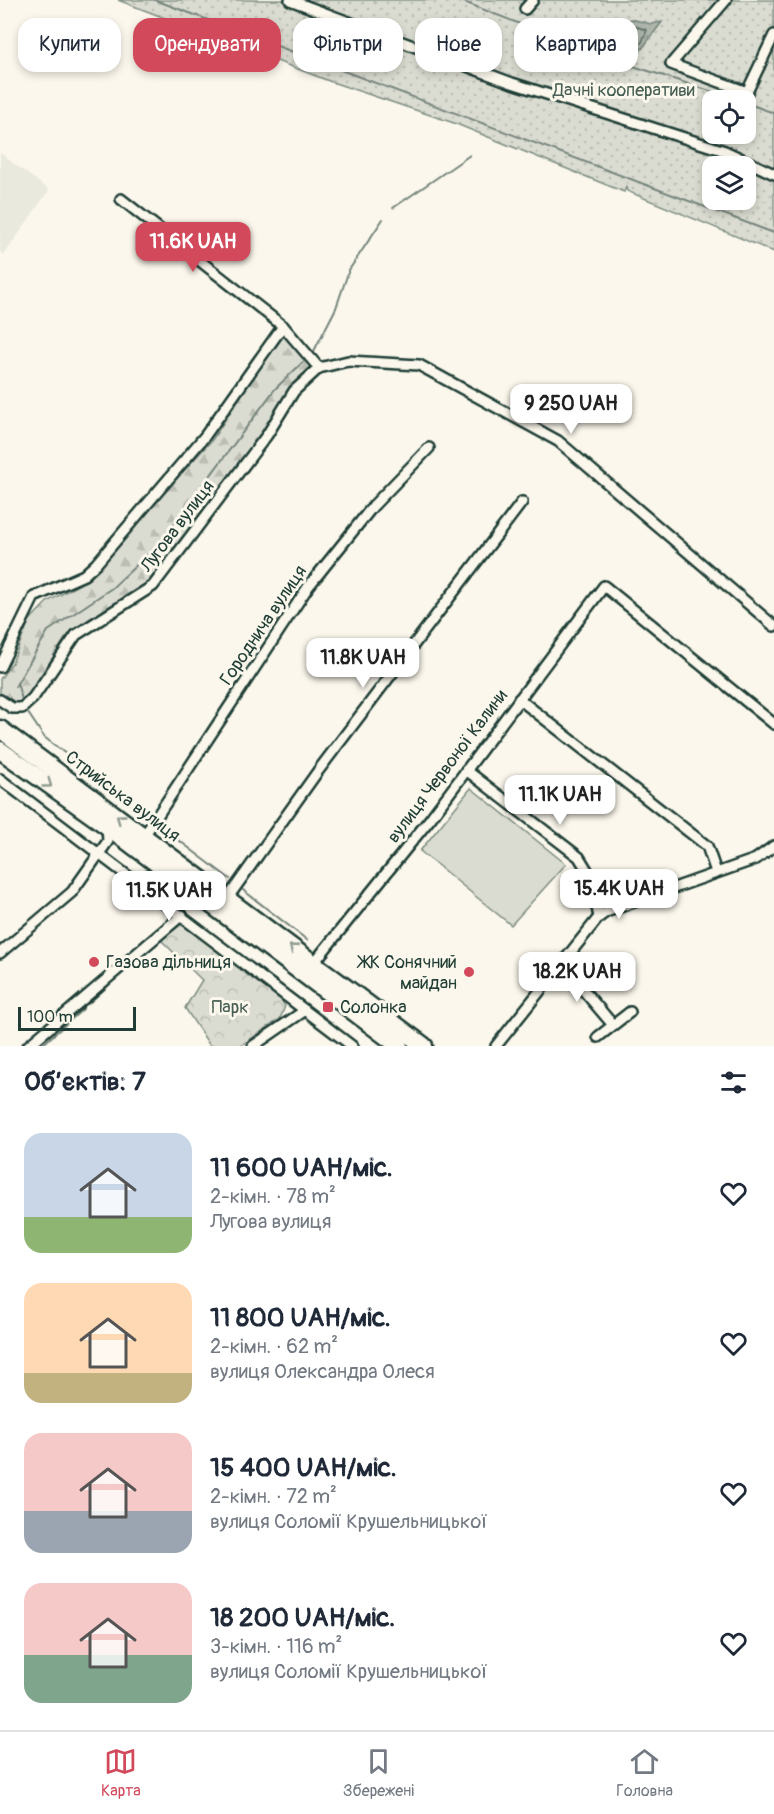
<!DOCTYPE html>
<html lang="uk">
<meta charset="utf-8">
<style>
:root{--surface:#fff;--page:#f2f2f3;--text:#1f2937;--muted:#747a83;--line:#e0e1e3;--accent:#d1495b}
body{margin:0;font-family:Pangolin,sans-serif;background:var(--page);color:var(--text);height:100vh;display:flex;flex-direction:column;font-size:22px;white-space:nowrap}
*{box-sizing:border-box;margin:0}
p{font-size:20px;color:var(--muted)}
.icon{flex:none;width:33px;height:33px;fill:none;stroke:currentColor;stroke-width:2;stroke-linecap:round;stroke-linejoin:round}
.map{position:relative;height:1046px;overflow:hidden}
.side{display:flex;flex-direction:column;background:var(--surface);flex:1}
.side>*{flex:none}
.hud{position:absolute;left:18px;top:18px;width:738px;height:54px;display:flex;gap:12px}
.fabs{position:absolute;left:702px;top:90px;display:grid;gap:12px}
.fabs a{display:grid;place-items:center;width:54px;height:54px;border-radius:12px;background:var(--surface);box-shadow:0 3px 9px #0003;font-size:30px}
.scale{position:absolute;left:18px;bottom:15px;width:118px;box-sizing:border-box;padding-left:6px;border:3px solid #1f3d34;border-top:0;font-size:16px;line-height:21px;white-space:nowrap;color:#1f3d34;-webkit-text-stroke:4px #fbf7ec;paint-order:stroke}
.price{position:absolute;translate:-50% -51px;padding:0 14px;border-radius:12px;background:#fff;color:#222;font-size:20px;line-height:39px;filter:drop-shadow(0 2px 3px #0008)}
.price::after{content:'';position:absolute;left:50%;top:36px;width:18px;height:14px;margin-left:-9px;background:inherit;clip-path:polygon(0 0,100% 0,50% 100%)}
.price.current{background:var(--accent);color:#fff}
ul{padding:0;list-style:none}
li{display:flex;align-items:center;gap:18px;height:150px;padding:0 24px}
li span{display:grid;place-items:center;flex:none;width:168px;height:120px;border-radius:18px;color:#555}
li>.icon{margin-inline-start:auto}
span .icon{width:72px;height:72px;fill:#fffc;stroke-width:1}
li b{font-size:26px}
h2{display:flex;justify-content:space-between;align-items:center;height:72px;padding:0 24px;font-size:26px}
.chip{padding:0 21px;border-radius:18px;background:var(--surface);box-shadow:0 3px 9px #0003;font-size:21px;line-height:54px}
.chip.current{background:var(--accent);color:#fff}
.dock{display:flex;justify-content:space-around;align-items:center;height:84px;border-top:2px solid var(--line);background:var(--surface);font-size:16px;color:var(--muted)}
.dock a{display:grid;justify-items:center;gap:3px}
.dock .current{color:var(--accent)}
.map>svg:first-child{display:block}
</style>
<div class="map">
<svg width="774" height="1046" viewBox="0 0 774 1046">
<defs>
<pattern id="forest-firs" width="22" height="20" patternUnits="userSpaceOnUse" patternTransform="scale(1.5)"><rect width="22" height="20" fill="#dbdcd1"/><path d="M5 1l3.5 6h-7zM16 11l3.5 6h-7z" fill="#bcbeb4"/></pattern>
<pattern id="park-crowns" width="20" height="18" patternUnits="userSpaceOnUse" patternTransform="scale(1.5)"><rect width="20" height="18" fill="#dbdcd1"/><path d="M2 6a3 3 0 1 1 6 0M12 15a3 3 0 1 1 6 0" fill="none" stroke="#bcbeb4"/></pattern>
<pattern id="garden-dots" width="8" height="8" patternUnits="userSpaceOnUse" patternTransform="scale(1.5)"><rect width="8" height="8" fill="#dbdcd1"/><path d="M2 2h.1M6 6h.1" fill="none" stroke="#bcbeb4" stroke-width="1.8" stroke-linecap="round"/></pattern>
<pattern id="water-ripples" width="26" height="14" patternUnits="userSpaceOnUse" patternTransform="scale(1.5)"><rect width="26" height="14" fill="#adb4aa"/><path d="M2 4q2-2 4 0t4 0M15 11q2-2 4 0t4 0" fill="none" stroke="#8c948b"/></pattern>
</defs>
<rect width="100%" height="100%" fill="#fbf7ec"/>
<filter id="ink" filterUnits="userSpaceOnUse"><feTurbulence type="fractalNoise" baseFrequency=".0167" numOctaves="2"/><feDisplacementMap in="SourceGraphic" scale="12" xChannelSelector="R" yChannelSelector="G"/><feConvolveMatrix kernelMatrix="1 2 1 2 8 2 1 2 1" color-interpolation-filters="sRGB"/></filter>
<g filter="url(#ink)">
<polygon fill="#eae9de" points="0,153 49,190 4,255 0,252"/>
<polygon fill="#dbdcd1" stroke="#7d8c82" stroke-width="1.5" points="471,788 566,864 511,925 420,851"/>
<polygon fill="url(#forest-firs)" stroke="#7d8c82" stroke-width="1.5" points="283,332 311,367 291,386 265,428 147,584 66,637 27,698 16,703 0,693 0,679 12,663 29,621 47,602 80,584 212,440"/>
<polygon fill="url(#park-crowns)" stroke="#7d8c82" stroke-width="1.5" points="182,924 280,998 285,1006 280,1019 240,1046 210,1046 185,1008 202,980 161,940"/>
<path fill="url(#garden-dots)" stroke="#7d8c82" stroke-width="1.5" fill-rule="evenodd" d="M118 0H774V252L627 191 626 187 624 192 454 123 329 81ZM712 100H746V134H712ZM712 166H746V200H712Z"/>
<path fill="url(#water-ripples)" stroke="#74847b" stroke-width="1.5" d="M631 19 651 24 662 22 629 66 596 55C606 44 619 36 623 23Z"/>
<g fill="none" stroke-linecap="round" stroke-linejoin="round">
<polygon stroke="#586d63" stroke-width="1.5" points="631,25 647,30 642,42 627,58 610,53 609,49 624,37"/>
<g stroke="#74847b" stroke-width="2">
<polyline points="155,0 774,233"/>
<polyline points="459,0 599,55"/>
<polyline points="630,65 738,100"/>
<polyline points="746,103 774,113"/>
<polyline points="393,208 470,155"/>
<polyline points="314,351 336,308 349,270 383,219"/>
<polyline points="17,683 23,703"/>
<polyline points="15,687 48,631 112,588 160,543 275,389 303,362"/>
<polyline points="26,710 44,737 151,820"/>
<polyline points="156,823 230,879"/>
<polyline points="243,890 307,940"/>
<polyline points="88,1004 108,986"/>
<polyline points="41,1046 83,1009"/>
</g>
<defs>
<g id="street">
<polyline points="290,0 512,83 725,151 774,174"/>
<polyline points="726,0 671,64 747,92 774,35"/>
<polyline points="525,9 533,0"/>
<polyline points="121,199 283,326"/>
<polyline points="319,368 348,361 419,365 558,441 774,626"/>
<polyline points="0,667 34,597 84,575 96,564 205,436 283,326 319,368"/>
<polyline points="519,699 707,846 716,872"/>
<polyline points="0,700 12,708 22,708 33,698 76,635 153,586 267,435 294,391 319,368"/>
<polyline points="466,770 579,857 590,875 599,917"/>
<polyline points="0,779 352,1046"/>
<polyline points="144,836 308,587 373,506 429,448"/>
<polyline points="227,899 318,771 522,502"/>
<polyline points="0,953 72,892 108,841 107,827"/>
<polyline points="313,964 430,819 604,586 774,724"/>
<polyline points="561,964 613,1025"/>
<polyline points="598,1037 630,1012"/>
<polyline points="28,1046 182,915"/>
<polyline points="253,1046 304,1011"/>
<polyline points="496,1046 599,917 606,912 756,859 774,846"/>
</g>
<g id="highway">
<polyline points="0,729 424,1046"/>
<polyline points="0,750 107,826 399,1046"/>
</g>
</defs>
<use href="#street" stroke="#1f3d34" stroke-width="14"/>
<use href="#highway" stroke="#1f3d34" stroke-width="21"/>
<use href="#street" stroke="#fbf7ec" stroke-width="9"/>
<use href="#highway" stroke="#fbf7ec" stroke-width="16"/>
</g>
<defs><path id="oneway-chevron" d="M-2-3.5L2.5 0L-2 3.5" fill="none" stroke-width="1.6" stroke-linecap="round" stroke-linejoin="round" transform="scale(1.5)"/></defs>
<g stroke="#8d9a90">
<use href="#oneway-chevron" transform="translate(48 784) rotate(36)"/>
<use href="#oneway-chevron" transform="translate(120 818) rotate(-144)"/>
<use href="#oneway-chevron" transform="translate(293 948) rotate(-142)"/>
</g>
</g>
<g fill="#d1495b" stroke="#fbf7ec" stroke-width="2">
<circle cx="94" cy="962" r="6"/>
<circle cx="469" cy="972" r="6"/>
<rect x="322" y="1001" width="12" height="12" rx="3"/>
</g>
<g text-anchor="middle" stroke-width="6" stroke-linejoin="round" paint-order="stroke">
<g font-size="18" fill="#455d53" stroke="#fbf7ec">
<text x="624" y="96">Дачні кооперативи</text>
<text x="230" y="1013">Парк</text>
</g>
<g font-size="18" fill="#1f3d34" stroke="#fbf7ec">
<text transform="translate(177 526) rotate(-53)" y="6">Лугова вулиця</text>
<text transform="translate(263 625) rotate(-56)" y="6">Городнича вулиця</text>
<text transform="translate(447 766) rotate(-53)" y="6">вулиця Червоної Калини</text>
<text transform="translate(123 796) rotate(37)" y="6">Стрийська вулиця</text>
</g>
<g font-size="18" fill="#1f3d34" stroke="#fbf7ec" text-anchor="start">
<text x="106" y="968">Газова дільниця</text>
<text x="457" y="968" text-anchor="end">ЖК Сонячний<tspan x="457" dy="21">майдан</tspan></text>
<text x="340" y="1013">Солонка</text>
</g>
</g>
</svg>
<div class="fabs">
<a><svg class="icon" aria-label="locate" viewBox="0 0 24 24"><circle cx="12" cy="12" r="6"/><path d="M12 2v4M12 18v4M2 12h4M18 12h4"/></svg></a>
<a><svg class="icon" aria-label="layers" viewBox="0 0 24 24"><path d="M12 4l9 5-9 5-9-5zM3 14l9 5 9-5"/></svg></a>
</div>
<div class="scale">100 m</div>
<b class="price current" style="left:193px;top:273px">11.6K UAH</b>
<b class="price" style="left:571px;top:435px">9 250 UAH</b>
<b class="price" style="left:363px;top:689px">11.8K UAH</b>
<b class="price" style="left:560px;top:826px">11.1K UAH</b>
<b class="price" style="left:619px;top:920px">15.4K UAH</b>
<b class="price" style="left:169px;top:922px">11.5K UAH</b>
<b class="price" style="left:577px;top:1003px">18.2K UAH</b>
<div class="hud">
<a class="chip">Купити</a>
<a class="chip current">Орендувати</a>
<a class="chip">Фільтри</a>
<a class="chip">Нове</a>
<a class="chip">Квартира</a>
</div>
</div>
<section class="side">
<h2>Об’єктів: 7<svg class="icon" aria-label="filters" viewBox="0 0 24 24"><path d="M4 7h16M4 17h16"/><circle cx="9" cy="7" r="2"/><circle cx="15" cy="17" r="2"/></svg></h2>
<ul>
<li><span style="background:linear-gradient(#c9d6e8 70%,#8fb573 0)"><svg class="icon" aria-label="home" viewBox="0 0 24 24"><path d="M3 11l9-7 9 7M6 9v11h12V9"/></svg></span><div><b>11 600 UAH/міс.</b><p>2-кімн. · 78 m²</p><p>Лугова вулиця</p></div><svg class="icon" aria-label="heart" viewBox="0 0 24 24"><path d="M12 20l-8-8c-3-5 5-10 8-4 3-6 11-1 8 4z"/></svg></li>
<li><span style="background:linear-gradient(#ffd9b3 75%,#c2b280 0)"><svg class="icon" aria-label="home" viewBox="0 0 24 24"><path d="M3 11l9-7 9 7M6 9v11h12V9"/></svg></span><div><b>11 800 UAH/міс.</b><p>2-кімн. · 62 m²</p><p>вулиця Олександра Олеся</p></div><svg class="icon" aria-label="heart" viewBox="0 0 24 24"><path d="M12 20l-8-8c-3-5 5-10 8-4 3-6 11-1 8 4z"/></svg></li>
<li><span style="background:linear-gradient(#f6c9c9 65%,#9aa5b1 0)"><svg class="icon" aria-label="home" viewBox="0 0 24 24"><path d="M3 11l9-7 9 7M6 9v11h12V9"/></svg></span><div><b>15 400 UAH/міс.</b><p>2-кімн. · 72 m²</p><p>вулиця Соломії Крушельницької</p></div><svg class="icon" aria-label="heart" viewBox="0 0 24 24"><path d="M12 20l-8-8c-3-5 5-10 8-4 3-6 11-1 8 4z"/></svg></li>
<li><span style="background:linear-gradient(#f6c9c9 60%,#7fa58c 0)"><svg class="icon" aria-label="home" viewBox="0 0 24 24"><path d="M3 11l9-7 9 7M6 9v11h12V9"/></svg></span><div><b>18 200 UAH/міс.</b><p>3-кімн. · 116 m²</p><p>вулиця Соломії Крушельницької</p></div><svg class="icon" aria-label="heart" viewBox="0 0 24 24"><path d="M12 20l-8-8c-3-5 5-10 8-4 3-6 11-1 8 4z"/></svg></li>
</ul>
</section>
<nav class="dock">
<a class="current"><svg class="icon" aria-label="map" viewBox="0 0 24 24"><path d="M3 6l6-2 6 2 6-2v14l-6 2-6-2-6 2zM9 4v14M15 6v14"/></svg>Карта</a>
<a><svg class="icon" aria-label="saved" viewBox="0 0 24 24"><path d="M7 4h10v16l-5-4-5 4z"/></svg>Збережені</a>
<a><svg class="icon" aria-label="home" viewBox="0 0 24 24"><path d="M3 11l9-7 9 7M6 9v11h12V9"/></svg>Головна</a>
</nav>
